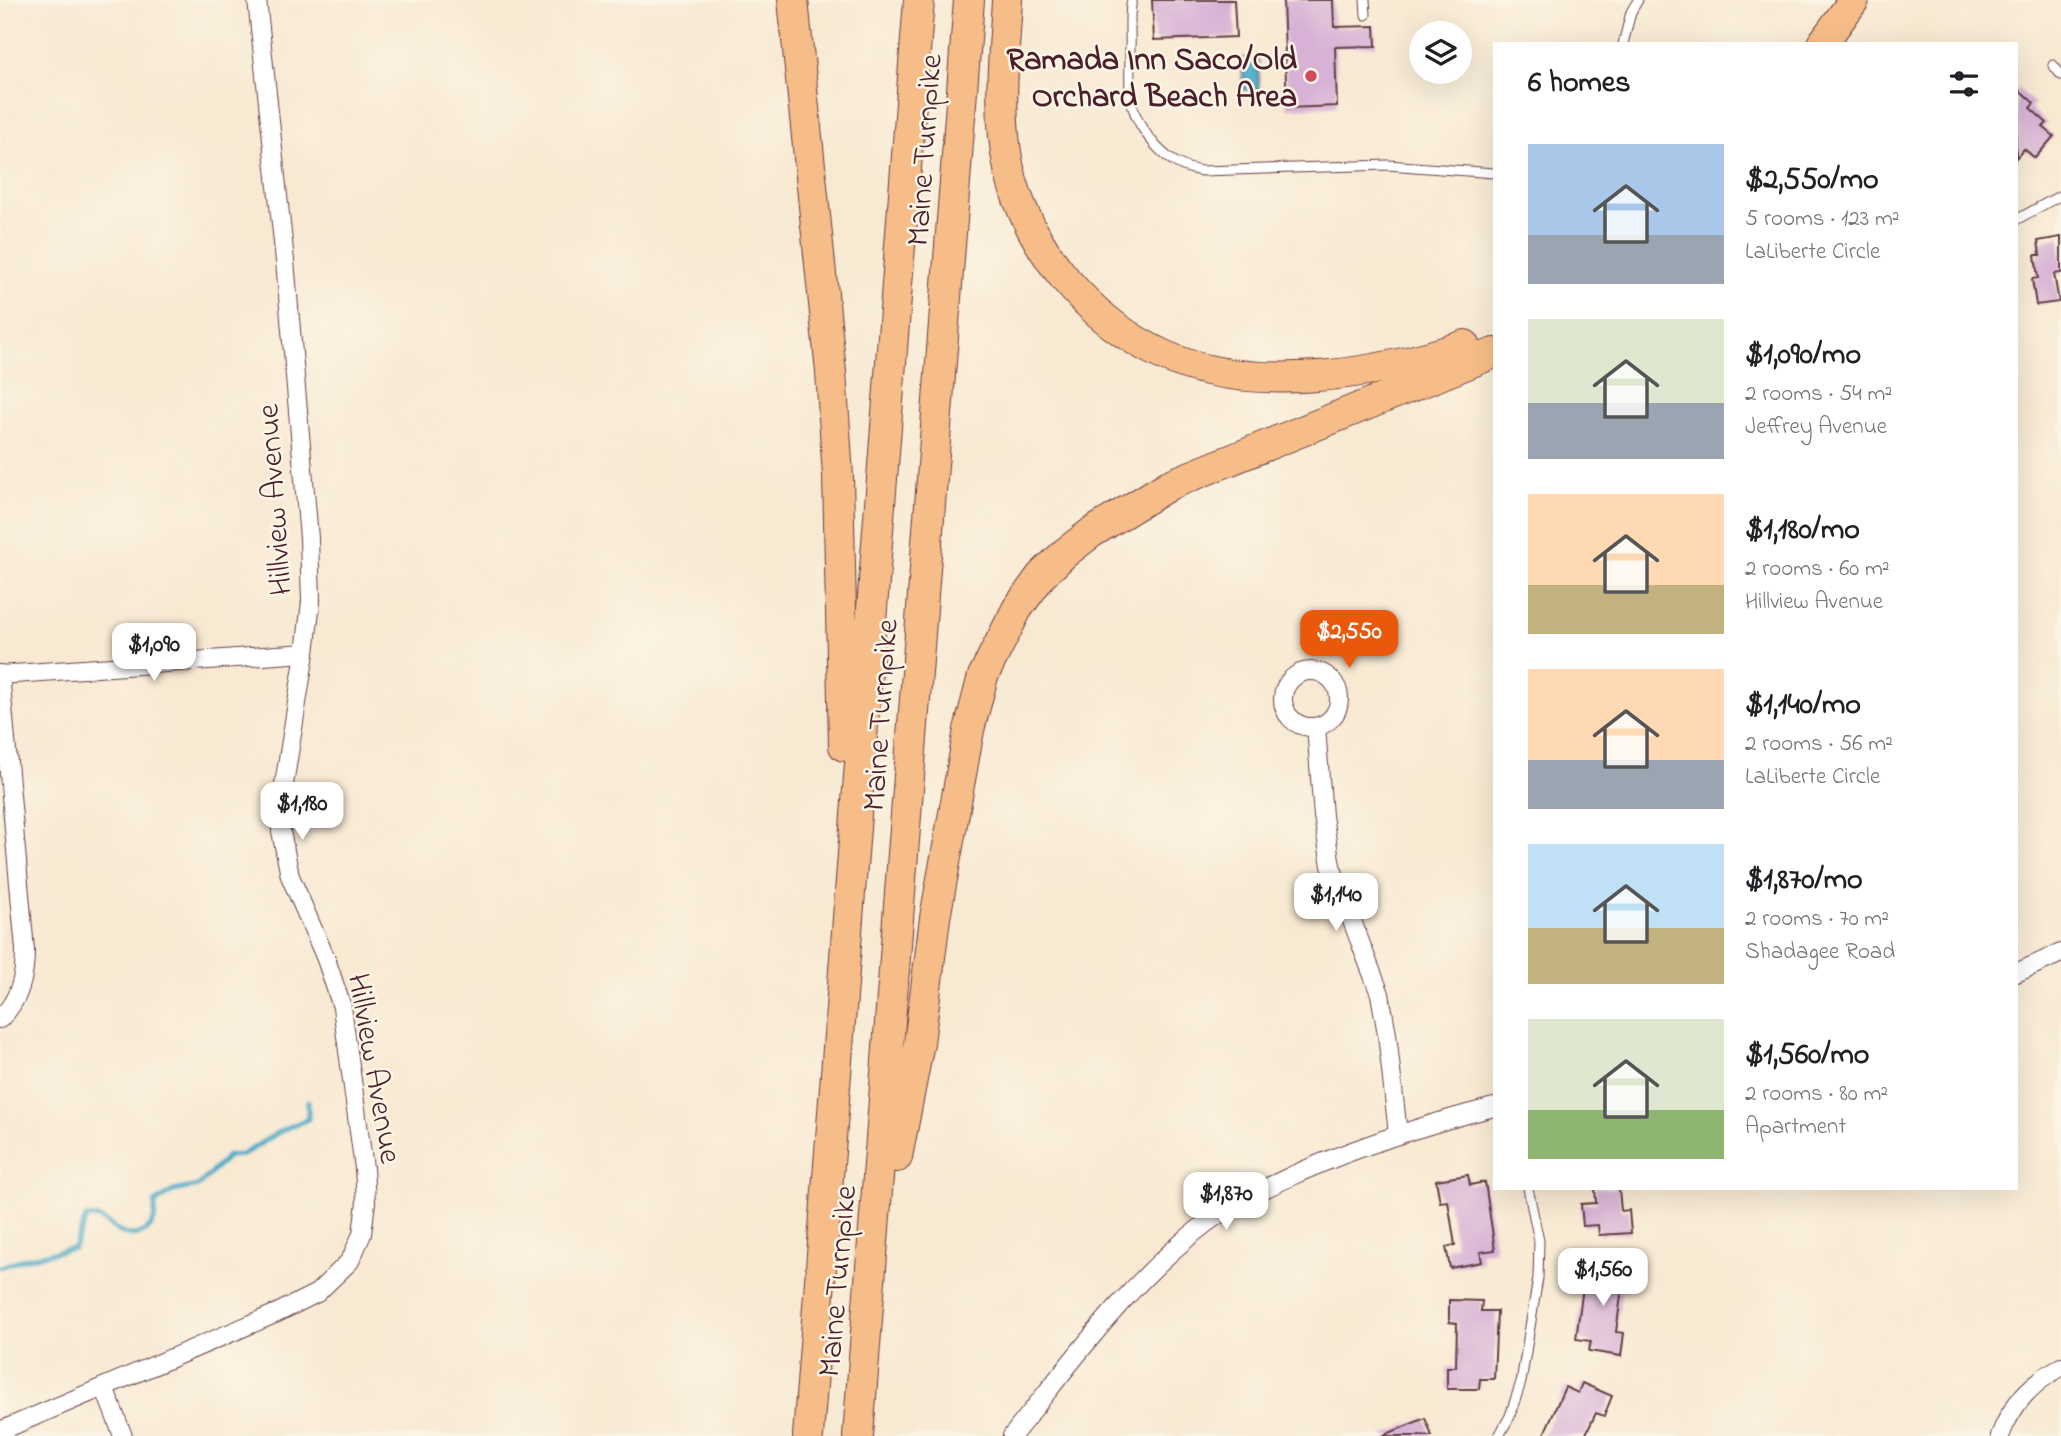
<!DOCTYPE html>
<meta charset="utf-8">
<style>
:root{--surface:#fff;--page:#f6f6f6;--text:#202124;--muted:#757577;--accent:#ea580c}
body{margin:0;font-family:"Indie Flower",sans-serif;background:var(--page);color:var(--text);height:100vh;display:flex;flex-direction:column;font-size:26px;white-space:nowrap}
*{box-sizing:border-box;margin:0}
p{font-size:23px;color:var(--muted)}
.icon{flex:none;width:38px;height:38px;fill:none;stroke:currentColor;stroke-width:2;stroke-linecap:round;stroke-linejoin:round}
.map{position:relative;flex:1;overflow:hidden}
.side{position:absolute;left:1493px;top:42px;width:525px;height:1148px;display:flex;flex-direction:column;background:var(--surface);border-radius:0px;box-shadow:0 7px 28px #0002}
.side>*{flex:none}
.buttons{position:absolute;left:1409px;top:21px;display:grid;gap:14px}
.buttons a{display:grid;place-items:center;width:63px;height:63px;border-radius:50%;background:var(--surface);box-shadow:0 7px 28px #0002;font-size:35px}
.price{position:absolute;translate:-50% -60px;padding:0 16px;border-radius:14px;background:#fff;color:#222;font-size:23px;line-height:46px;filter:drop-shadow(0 2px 4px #0008)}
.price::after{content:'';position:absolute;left:50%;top:42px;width:21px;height:16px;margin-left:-10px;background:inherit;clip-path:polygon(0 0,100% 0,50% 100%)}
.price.current{background:var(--accent);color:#fff}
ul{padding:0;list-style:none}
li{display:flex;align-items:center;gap:21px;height:175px;padding:0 35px}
li span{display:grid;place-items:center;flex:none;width:196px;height:140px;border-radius:0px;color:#555}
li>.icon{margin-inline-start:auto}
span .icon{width:84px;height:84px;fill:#fffc;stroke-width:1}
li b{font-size:30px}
h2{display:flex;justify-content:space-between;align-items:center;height:84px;padding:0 35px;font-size:30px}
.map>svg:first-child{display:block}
</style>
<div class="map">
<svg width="2061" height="1436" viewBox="0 0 2061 1436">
<rect width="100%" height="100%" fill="#fcf5e5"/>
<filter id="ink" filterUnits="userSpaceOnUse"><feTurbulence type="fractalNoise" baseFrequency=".0143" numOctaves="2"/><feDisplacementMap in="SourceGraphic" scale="14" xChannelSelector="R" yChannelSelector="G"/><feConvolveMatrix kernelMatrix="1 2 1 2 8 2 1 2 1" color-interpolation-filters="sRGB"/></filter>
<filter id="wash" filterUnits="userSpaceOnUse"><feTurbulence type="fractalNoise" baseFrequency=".00686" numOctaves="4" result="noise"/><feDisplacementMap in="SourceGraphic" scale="28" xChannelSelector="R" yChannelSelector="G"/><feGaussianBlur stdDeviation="1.57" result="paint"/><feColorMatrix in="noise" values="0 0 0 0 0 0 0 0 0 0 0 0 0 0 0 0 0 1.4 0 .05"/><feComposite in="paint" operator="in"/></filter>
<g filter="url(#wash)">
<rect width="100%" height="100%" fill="#f8e9d2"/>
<polygon fill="#49aac8" stroke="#4a647a" stroke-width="2" points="1258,57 1259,90 1243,90 1242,58"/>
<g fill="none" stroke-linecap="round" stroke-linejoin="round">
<path stroke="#49aac8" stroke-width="5" d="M0 1267 23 1259 74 1248 86 1218C111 1212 115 1245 143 1232 156 1225 155 1218 155 1203L173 1191 198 1186 228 1156 242 1155 284 1129 308 1119V1101"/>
</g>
<g id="blocks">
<g fill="#d7b1d6">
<polygon points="1152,0 1234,0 1236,37 1154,40"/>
<polygon points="1283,0 1333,0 1334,27 1375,26 1376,46 1335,47 1337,106 1287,108"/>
<polygon points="2016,87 2034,103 2030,108 2047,123 2043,127 2054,136 2035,158 2024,149 2016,158"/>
<polygon points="2061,237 2061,273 2054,274 2059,302 2036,305 2032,279 2038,278 2035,255 2040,255 2038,241"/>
<polygon points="1468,1175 1470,1185 1485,1182 1495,1250 1480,1252 1482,1262 1450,1268 1446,1247 1455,1245 1448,1201 1440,1202 1436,1180"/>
<polygon points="1595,1188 1619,1188 1621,1211 1629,1210 1631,1233 1599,1235 1598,1225 1583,1226 1581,1204 1596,1203"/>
<polygon points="1601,1263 1634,1268 1631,1289 1622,1288 1616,1332 1624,1333 1621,1356 1589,1351 1591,1341 1576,1339 1585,1272 1600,1274"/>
<polygon points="1449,1300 1482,1301 1481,1311 1497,1311 1494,1379 1480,1379 1479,1389 1447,1389 1447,1367 1456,1367 1457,1323 1449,1322"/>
<polygon points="1582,1383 1612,1396 1604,1416 1596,1413 1585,1436 1543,1436 1565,1387 1578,1393"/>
<polygon points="1425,1418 1432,1436 1382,1436"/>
</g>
</g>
</g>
<g filter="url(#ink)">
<use href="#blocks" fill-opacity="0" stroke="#643d44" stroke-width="2"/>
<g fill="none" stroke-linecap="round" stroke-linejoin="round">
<defs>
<g id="service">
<path d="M1132 0C1128 16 1131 32 1130 49 1130 92 1125 112 1156 146 1170 161 1182 168 1202 171L1388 165 1494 173"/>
<polyline points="1365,0 1366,15"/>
<polyline points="1623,44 1631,12 1638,0"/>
<polyline points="2053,65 2061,75"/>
<polyline points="2016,220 2061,195"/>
<polyline points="1499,1436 1510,1416 1521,1382 1538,1278 1539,1241 1528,1188"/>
</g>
<g id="minor">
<circle cx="1311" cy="699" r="28"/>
<path d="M0 674 25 950C25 977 20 999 0 1019"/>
<polyline points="0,675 305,653"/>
<polyline points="1316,727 1323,816 1331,866 1380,994 1387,1034 1398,1134"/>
<polyline points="2016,973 2061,953"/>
<polyline points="104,1387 123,1436"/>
<polyline points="0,1431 277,1313 317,1293 350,1261 362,1234 366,1202 364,1168 342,1007 326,959 290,876 281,831 282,797 305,653 311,601 309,538 285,261 257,0"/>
<path d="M1012 1436C1071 1363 1129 1281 1205 1224 1234 1202 1266 1188 1298 1173 1362 1145 1427 1124 1494 1107"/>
<path d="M2000 1436C2012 1404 2031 1383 2061 1367"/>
</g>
<g id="motorway">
<polyline points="793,0 831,372 838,476 844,746"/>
<path d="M1007 0C1004 56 997 114 1009 169 1018 210 1041 250 1067 281 1094 313 1126 338 1163 355 1249 395 1379 375 1465 345"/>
<polyline points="1822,44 1854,0"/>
<polyline points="897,1157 919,1043 935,918 969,730 983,676 1017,609 1041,576 1065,553 1091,533 1169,485 1494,353"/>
<polyline points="808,1436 919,0"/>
<polyline points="858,1436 969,0"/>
</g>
</defs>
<use href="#service" stroke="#643d44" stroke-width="11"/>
<use href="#minor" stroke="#643d44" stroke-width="20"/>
<use href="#motorway" stroke="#643d44" stroke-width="32"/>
<use href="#service" stroke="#fff" stroke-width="9"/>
<use href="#minor" stroke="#fff" stroke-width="18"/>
<use href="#motorway" stroke="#f7bd88" stroke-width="30"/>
</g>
</g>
<circle fill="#d1495b" stroke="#fcf5e5" stroke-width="2.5" cx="1311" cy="76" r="7"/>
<g text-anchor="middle" stroke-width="5" stroke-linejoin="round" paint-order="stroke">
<g font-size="32" font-weight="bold" fill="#4a1f2b" stroke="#fcf5e5" text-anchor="end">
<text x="1297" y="69">Ramada Inn Saco/Old<tspan x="1297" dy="37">Orchard Beach Area</tspan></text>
</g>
<g font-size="32" fill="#4a1f2b" stroke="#fcf5e5">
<text transform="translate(923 150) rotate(-86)" y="11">Maine Turnpike</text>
<text transform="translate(273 500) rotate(-94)" y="11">Hillview Avenue</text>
<text transform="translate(879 715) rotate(-86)" y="11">Maine Turnpike</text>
<text transform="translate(376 1068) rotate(80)" y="11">Hillview Avenue</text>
<text transform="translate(836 1281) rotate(-85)" y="11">Maine Turnpike</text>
</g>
</g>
</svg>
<div class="buttons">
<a><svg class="icon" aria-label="layers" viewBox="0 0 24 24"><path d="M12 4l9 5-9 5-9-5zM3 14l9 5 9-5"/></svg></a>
</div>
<b class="price current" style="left:1349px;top:670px">$2,550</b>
<b class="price" style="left:154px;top:683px">$1,090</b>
<b class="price" style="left:302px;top:842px">$1,180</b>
<b class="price" style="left:1336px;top:933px">$1,140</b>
<b class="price" style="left:1226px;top:1232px">$1,870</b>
<b class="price" style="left:1603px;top:1308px">$1,560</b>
<section class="side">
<h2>6 homes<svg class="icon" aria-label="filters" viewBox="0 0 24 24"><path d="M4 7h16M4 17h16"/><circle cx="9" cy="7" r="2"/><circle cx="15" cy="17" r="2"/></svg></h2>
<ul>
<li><span style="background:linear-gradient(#a9c7e8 65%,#9aa5b1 0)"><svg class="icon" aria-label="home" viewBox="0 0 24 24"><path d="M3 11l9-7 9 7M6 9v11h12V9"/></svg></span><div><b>$2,550/mo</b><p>5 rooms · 123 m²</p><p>LaLiberte Circle</p></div></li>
<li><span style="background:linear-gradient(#dfe7d0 60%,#9aa5b1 0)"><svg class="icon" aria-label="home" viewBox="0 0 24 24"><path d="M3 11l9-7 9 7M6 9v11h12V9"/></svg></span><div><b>$1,090/mo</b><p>2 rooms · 54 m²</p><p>Jeffrey Avenue</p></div></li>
<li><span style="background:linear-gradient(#ffd9b3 65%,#c2b280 0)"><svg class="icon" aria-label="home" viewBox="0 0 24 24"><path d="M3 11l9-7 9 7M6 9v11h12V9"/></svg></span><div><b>$1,180/mo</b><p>2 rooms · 60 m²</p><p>Hillview Avenue</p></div></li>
<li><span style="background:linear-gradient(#ffd9b3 65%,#9aa5b1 0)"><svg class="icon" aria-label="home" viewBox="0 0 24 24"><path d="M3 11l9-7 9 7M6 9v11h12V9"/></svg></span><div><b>$1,140/mo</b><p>2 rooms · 56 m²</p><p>LaLiberte Circle</p></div></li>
<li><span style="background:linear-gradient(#bfe0f5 60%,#c2b280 0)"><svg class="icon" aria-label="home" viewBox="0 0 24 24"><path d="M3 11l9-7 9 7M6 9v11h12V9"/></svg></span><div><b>$1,870/mo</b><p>2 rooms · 70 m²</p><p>Shadagee Road</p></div></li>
<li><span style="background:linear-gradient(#dfe7d0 65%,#8fb573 0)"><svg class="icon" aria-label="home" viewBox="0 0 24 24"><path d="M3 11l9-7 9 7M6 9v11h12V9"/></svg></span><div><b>$1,560/mo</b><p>2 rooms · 80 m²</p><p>Apartment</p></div></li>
</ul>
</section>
</div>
